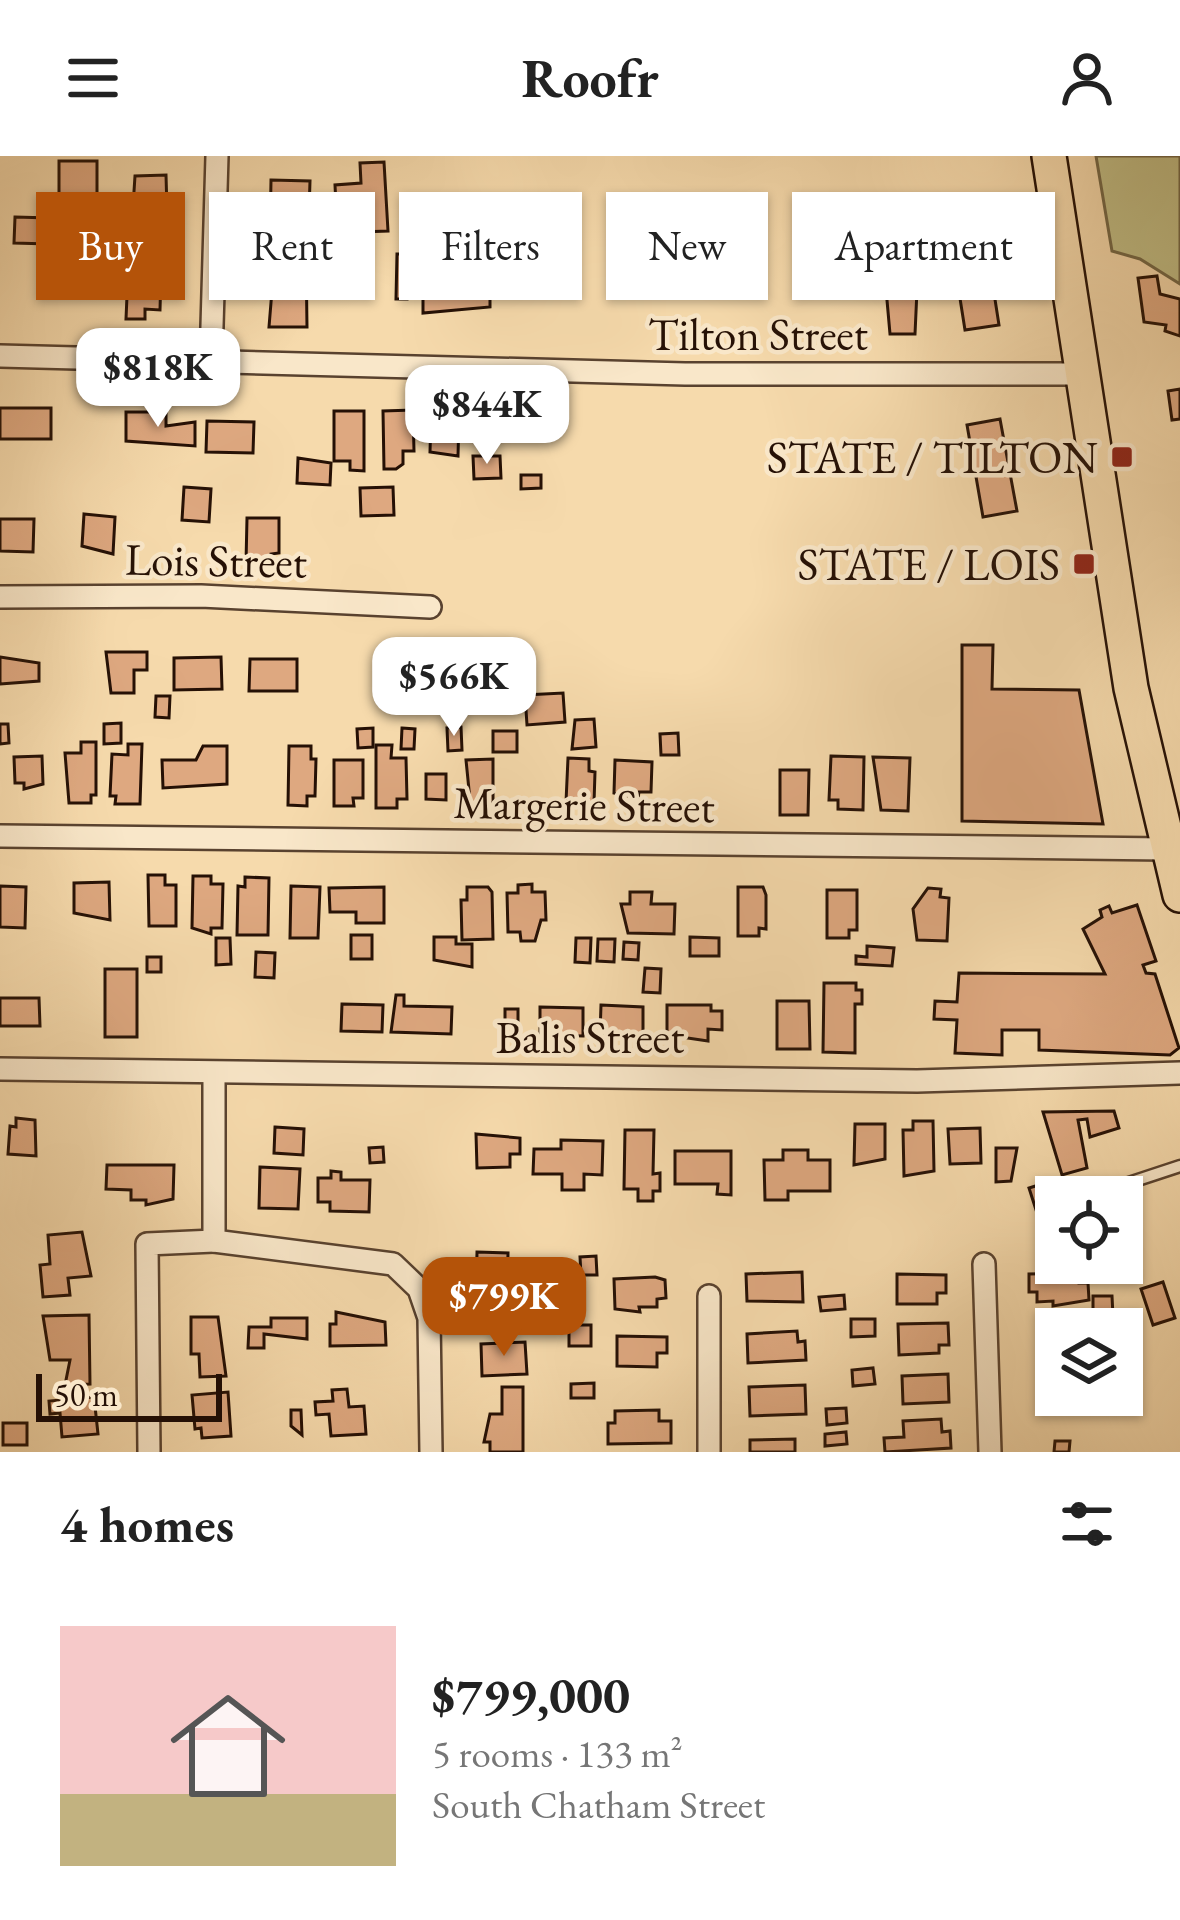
<!DOCTYPE html>
<meta charset="utf-8">
<style>
:root{--surface:#fff;--page:#f2f2f2;--text:#222;--muted:#767676;--line:#e0e0e0;--accent:#b45309}
body{margin:0;font-family:"EB Garamond",serif;background:var(--page);color:var(--text);height:100vh;display:flex;flex-direction:column;font-size:45px;white-space:nowrap}
*{box-sizing:border-box;margin:0}
p{font-size:39px;color:var(--muted)}
.icon{flex:none;width:66px;height:66px;fill:none;stroke:currentColor;stroke-width:2;stroke-linecap:round;stroke-linejoin:round}
.map{position:relative;height:1296px;overflow:hidden}
.drawer{display:flex;flex-direction:column;background:var(--surface);flex:1}
.drawer>*{flex:none}
.hud{position:absolute;left:36px;top:36px;width:1110px;height:108px;display:flex;gap:24px}
.controls{position:absolute;left:1035px;top:1020px;display:grid;gap:24px}
.controls a{display:grid;place-items:center;width:108px;height:108px;border-radius:0px;background:var(--surface);box-shadow:0 3px 9px #0004;font-size:60px}
.scale{position:absolute;left:36px;bottom:30px;width:186px;box-sizing:border-box;padding-left:12px;border:6px solid #251005;border-top:0;font-size:33px;line-height:42px;white-space:nowrap;color:#251005;-webkit-text-stroke:9px #f9e7c9;paint-order:stroke}
.price{position:absolute;translate:-50% -102px;padding:0 27px;border-radius:24px;background:#fff;color:#222;font-size:39px;line-height:78px;filter:drop-shadow(0 3px 6px #0008)}
.price::after{content:'';position:absolute;left:50%;top:72px;width:36px;height:27px;margin-left:-18px;background:inherit;clip-path:polygon(0 0,100% 0,50% 100%)}
.price.current{background:var(--accent);color:#fff}
ul{padding:0;list-style:none}
li{display:flex;align-items:center;gap:36px;height:300px;padding:0 60px}
li+li{border-top:3px solid var(--line)}
li span{display:grid;place-items:center;flex:none;width:336px;height:240px;border-radius:0px;color:#555}
li>.icon{margin-inline-start:auto}
span .icon{width:144px;height:144px;fill:#fffc;stroke-width:1}
li b{font-size:51px}
h2{display:flex;justify-content:space-between;align-items:center;height:144px;padding:0 60px;font-size:51px}
.tag{padding:0 42px;border-radius:0px;background:var(--surface);box-shadow:0 3px 9px #0004;font-size:42px;line-height:108px}
.tag.current{background:var(--accent);color:#fff}
header{display:flex;justify-content:space-between;align-items:center;height:156px;padding:0 60px;background:var(--surface);font-size:54px;font-weight:700}
.map>svg:first-child{display:block}
</style>
<header><svg class="icon" aria-label="menu" viewBox="0 0 24 24"><path d="M4 6h16M4 12h16M4 18h16"/></svg>Roofr<svg class="icon" aria-label="person" viewBox="0 0 24 24"><circle cx="12" cy="8" r="4"/><path d="M4 21q1-7 8-7t8 7"/></svg></header>
<div class="map">
<svg width="1180" height="1296" viewBox="0 0 1180 1296">
<rect width="100%" height="100%" fill="#f6daac"/>
<filter id="stains"><feTurbulence type="fractalNoise" baseFrequency=".00167" numOctaves="4"/><feColorMatrix values="0 0 0 0 .2 0 0 0 0 .09 0 0 0 0 .02 0 0 0 .5 -.17"/></filter>
<radialGradient id="worn" r=".72"><stop offset=".6" stop-color="#630" stop-opacity="0"/><stop offset="1" stop-color="#630" stop-opacity=".3"/></radialGradient>
<polygon fill="#c1be86" stroke="#736746" stroke-width="3" points="1096,0 1180,0 1180,128 1140,103 1112,95"/>
<g fill="#dea880" stroke="#251005" stroke-width="3">
<rect x="59" y="5" width="38" height="43"/>
<polygon points="384,6 388,75 360,76 359,47 336,49 335,29 361,27 360,7"/>
<polygon points="166,19 167,54 149,55 149,66 132,66 135,20"/>
<polygon points="271,24 310,25 309,56 287,55 286,65 296,65 295,81 270,80"/>
<polygon points="15,61 50,62 49,88 14,87"/>
<polygon points="101,62 130,64 129,89 101,88"/>
<polygon points="984,73 999,169 965,174 950,79"/>
<polygon points="88,94 130,96 130,113 87,111"/>
<rect x="489" y="96" width="22" height="23"/>
<polygon points="306,97 307,171 269,171 274,110 283,110 283,98"/>
<polygon points="397,98 407,98 407,143 396,143"/>
<polygon points="128,117 161,118 160,154 145,153 145,163 126,163"/>
<polygon points="1157,120 1160,138 1180,143 1180,180 1165,175 1166,169 1144,166 1138,122"/>
<polygon points="423,123 490,123 490,151 423,157"/>
<polygon points="886,133 917,134 915,178 890,178"/>
<polygon points="1180,233 1180,263 1172,264 1168,235"/>
<rect x="0" y="252" width="51" height="31"/>
<polygon points="413,254 414,295 403,295 403,308 396,313 384,313 383,255"/>
<polygon points="334,255 364,255 364,315 350,314 350,305 334,305"/>
<polygon points="126,256 166,256 166,270 195,266 195,290 126,285"/>
<polygon points="431,260 459,261 458,300 430,296"/>
<polygon points="1000,263 1017,355 983,361 967,269"/>
<polygon points="207,265 254,266 253,297 206,296"/>
<polygon points="473,300 500,300 501,322 474,323"/>
<polygon points="298,302 331,307 330,329 297,327"/>
<polygon points="521,319 541,319 541,332 521,333"/>
<polygon points="184,331 211,333 209,366 182,364"/>
<polygon points="393,331 394,359 361,360 360,332"/>
<polygon points="84,358 115,361 113,398 82,390"/>
<polygon points="247,362 279,362 279,397 271,398 271,407 246,407"/>
<polygon points="0,363 34,363 33,396 0,395"/>
<polygon points="962,489 993,489 992,533 1079,534 1103,668 962,665"/>
<polygon points="106,496 147,496 147,514 134,514 134,537 111,537"/>
<polygon points="0,501 39,507 39,525 0,528"/>
<polygon points="221,501 222,533 174,534 174,502"/>
<polygon points="250,503 297,503 297,535 249,535"/>
<rect x="450" y="505" width="48" height="32"/>
<polygon points="563,537 565,566 527,569 525,539"/>
<polygon points="156,540 170,540 169,562 155,561"/>
<polygon points="594,563 596,591 572,593 575,564"/>
<polygon points="121,567 121,587 104,588 104,568"/>
<polygon points="0,568 8,568 9,587 0,588"/>
<polygon points="461,571 462,594 448,595 447,572"/>
<polygon points="373,572 373,591 358,592 357,573"/>
<polygon points="402,572 415,573 414,593 401,593"/>
<rect x="493" y="575" width="24" height="21"/>
<polygon points="678,577 679,599 661,599 660,578"/>
<polygon points="81,586 96,586 96,639 91,639 91,647 69,647 65,597 81,597"/>
<polygon points="128,588 142,588 140,648 115,648 116,640 110,640 112,598 128,599"/>
<polygon points="376,589 392,589 391,602 406,602 407,643 397,643 397,652 376,652"/>
<polygon points="203,590 227,590 227,628 163,632 162,604 196,604"/>
<polygon points="289,590 311,590 311,603 316,603 315,640 307,640 307,650 288,649"/>
<polygon points="42,600 43,628 24,633 24,627 15,627 14,601"/>
<polygon points="831,600 864,601 863,654 838,653 838,644 829,644"/>
<polygon points="873,601 910,602 908,655 881,654"/>
<polygon points="568,602 589,603 589,615 595,616 594,647 566,646"/>
<polygon points="493,603 493,645 489,654 471,654 466,604"/>
<polygon points="334,604 363,604 363,642 353,642 354,650 334,650"/>
<polygon points="615,604 652,606 651,636 639,636 638,642 614,637"/>
<polygon points="780,614 809,614 808,659 780,659"/>
<polygon points="426,618 446,618 446,644 426,643"/>
<polygon points="148,719 165,719 165,729 176,729 176,770 149,770"/>
<polygon points="193,720 211,720 211,728 223,728 222,772 211,772 211,778 192,772"/>
<polygon points="245,721 269,722 268,779 237,779 238,730 245,731"/>
<polygon points="109,726 110,764 74,757 74,727"/>
<polygon points="532,728 532,736 545,736 546,764 541,764 535,785 521,785 520,776 508,776 507,737 518,737 518,729"/>
<polygon points="0,730 26,731 25,772 0,771"/>
<polygon points="291,730 320,731 318,782 290,782"/>
<polygon points="384,731 384,767 356,767 356,756 330,756 329,732"/>
<polygon points="467,731 488,731 492,736 493,783 462,784 461,744 467,744"/>
<polygon points="738,731 763,731 766,739 766,773 759,772 759,780 738,780"/>
<polygon points="928,732 941,733 940,741 949,742 947,785 917,784 913,753"/>
<polygon points="827,734 857,734 857,774 849,774 849,782 827,782"/>
<polygon points="630,736 652,736 651,748 675,748 674,778 628,777 621,748 630,748"/>
<polygon points="1137,749 1156,805 1143,809 1146,817 1155,818 1179,892 1170,899 1039,894 1039,874 1002,874 1002,899 955,897 957,864 934,863 935,845 957,846 959,817 1105,818 1083,773 1102,761 1100,754 1109,750 1112,757"/>
<rect x="351" y="779" width="21" height="24"/>
<polygon points="434,781 456,781 456,788 472,788 472,811 434,804"/>
<polygon points="690,781 719,782 719,800 690,800"/>
<polygon points="216,782 230,782 231,808 216,809"/>
<polygon points="576,782 591,782 590,807 575,806"/>
<polygon points="598,783 615,783 614,806 597,805"/>
<polygon points="624,786 639,787 638,804 623,803"/>
<polygon points="867,790 894,792 892,810 856,808 856,800 867,801"/>
<polygon points="256,796 275,797 274,822 255,821"/>
<rect x="147" y="801" width="14" height="15"/>
<polygon points="645,812 661,813 660,837 643,836"/>
<rect x="105" y="813" width="32" height="68"/>
<polygon points="824,827 856,827 856,834 862,834 862,848 855,848 855,897 823,896"/>
<polygon points="396,839 404,839 404,850 452,851 451,878 391,876"/>
<polygon points="0,842 39,842 40,870 0,870"/>
<polygon points="777,845 809,845 810,893 777,893"/>
<polygon points="342,848 383,849 382,876 341,875"/>
<polygon points="601,849 643,851 643,880 600,879"/>
<polygon points="667,849 711,849 711,855 722,855 722,874 708,873 708,885 667,879"/>
<polygon points="540,851 583,852 583,880 540,879"/>
<rect x="505" y="853" width="13" height="16"/>
<polygon points="1114,955 1119,972 1090,981 1087,963 1078,964 1087,1012 1062,1019 1043,956"/>
<polygon points="16,962 35,964 36,1000 8,998 10,970 16,971"/>
<polygon points="913,965 933,965 934,1015 904,1020 903,974 913,974"/>
<polygon points="855,968 885,968 885,1003 854,1009"/>
<polygon points="275,971 304,973 303,999 274,997"/>
<polygon points="980,972 981,1007 950,1008 948,973"/>
<polygon points="625,974 654,974 653,1018 660,1017 660,1035 653,1035 653,1045 638,1045 638,1033 624,1033"/>
<polygon points="476,978 520,982 520,998 510,998 510,1011 477,1012"/>
<polygon points="561,984 603,985 602,1019 584,1018 584,1034 562,1034 562,1018 533,1018 534,993 561,993"/>
<polygon points="383,991 384,1006 370,1007 369,992"/>
<polygon points="996,992 1017,992 1011,1025 996,1026"/>
<polygon points="783,994 808,994 808,1004 830,1004 830,1035 788,1035 788,1044 765,1044 764,1004 783,1004"/>
<polygon points="675,995 731,995 731,1039 717,1038 718,1028 675,1028"/>
<polygon points="107,1009 174,1009 173,1043 146,1049 146,1044 131,1044 131,1034 106,1033"/>
<polygon points="260,1011 300,1013 298,1053 259,1052"/>
<polygon points="331,1015 341,1016 341,1024 370,1024 369,1056 330,1055 330,1046 318,1046 318,1022 331,1022"/>
<polygon points="1061,1022 1067,1041 1056,1041 1056,1062 1054,1055 1038,1060 1029,1032"/>
<polygon points="82,1076 91,1120 68,1122 70,1139 43,1141 40,1109 50,1108 48,1079"/>
<polygon points="477,1096 508,1097 507,1143 499,1148 476,1144"/>
<polygon points="596,1100 597,1119 581,1119 580,1101"/>
<polygon points="802,1116 803,1146 747,1145 746,1118"/>
<polygon points="1079,1117 1079,1127 1088,1127 1089,1144 1053,1150 1053,1145 1037,1146 1037,1136 1029,1136 1029,1118"/>
<polygon points="897,1118 946,1119 946,1137 937,1137 937,1148 897,1148"/>
<polygon points="655,1121 665,1124 666,1142 657,1143 657,1151 639,1151 640,1156 615,1153 614,1123"/>
<polygon points="1163,1126 1175,1162 1153,1169 1141,1133"/>
<polygon points="844,1139 845,1153 821,1155 819,1141"/>
<polygon points="1093,1140 1112,1140 1113,1160 1093,1161"/>
<polygon points="336,1156 385,1166 386,1189 330,1190 330,1168 336,1168"/>
<polygon points="89,1159 90,1228 65,1229 70,1204 50,1204 43,1160"/>
<polygon points="191,1161 218,1161 226,1220 200,1221 199,1198 191,1198"/>
<polygon points="271,1162 307,1162 307,1183 264,1178 264,1192 248,1192 249,1171 271,1171"/>
<polygon points="851,1163 875,1163 875,1180 851,1181"/>
<polygon points="948,1167 949,1189 939,1189 939,1197 899,1199 898,1168"/>
<rect x="569" y="1169" width="22" height="21"/>
<polygon points="797,1175 798,1186 805,1185 806,1204 748,1207 747,1178"/>
<polygon points="1056,1176 1056,1204 1040,1205 1038,1178"/>
<polygon points="617,1180 667,1181 667,1197 657,1197 657,1211 617,1210"/>
<polygon points="525,1186 527,1218 482,1220 481,1188"/>
<polygon points="873,1212 875,1228 853,1230 852,1214"/>
<polygon points="948,1218 949,1246 903,1248 902,1220"/>
<polygon points="1041,1223 1056,1224 1056,1239 1071,1239 1070,1253 1040,1253"/>
<polygon points="594,1227 594,1242 571,1242 571,1228"/>
<polygon points="805,1229 806,1258 750,1260 749,1231"/>
<polygon points="502,1231 523,1231 523,1296 490,1296 490,1286 484,1286 490,1258 502,1258"/>
<polygon points="347,1233 349,1251 364,1250 366,1278 331,1280 329,1258 316,1259 315,1246 333,1245 332,1234"/>
<polygon points="228,1236 231,1280 202,1282 201,1272 195,1273 192,1239"/>
<polygon points="94,1241 98,1278 62,1281 60,1257 50,1258 49,1245"/>
<polygon points="846,1252 847,1267 827,1269 826,1253"/>
<polygon points="291,1254 301,1254 302,1279 291,1270"/>
<polygon points="659,1254 659,1265 671,1265 671,1287 608,1288 608,1267 615,1267 615,1255"/>
<polygon points="941,1263 942,1276 950,1275 951,1292 885,1296 884,1282 904,1281 903,1265"/>
<rect x="3" y="1267" width="24" height="22"/>
<polygon points="846,1276 847,1288 825,1290 825,1278"/>
<polygon points="795,1283 795,1296 750,1296 750,1284"/>
<polygon points="1055,1285 1070,1285 1069,1296 1054,1296"/>
</g>
<g fill="none" stroke-linecap="round" stroke-linejoin="round">
<defs>
<polyline id="service" points="1086,1041 1180,1010"/>
<g id="minor">
<polyline points="0,200 685,218 1083,218"/>
<polyline points="211,204 217,0"/>
<polyline points="0,441 201,440 430,451"/>
<polyline points="0,680 1166,693"/>
<polyline points="0,913 917,925 1180,917"/>
<polyline points="214,917 214,1085 393,1108 419,1133 429,1162 431,1296"/>
<polyline points="984,1108 990,1296"/>
<polyline points="709,1140 709,1296"/>
<polyline points="149,1296 147,1088 214,1085"/>
</g>
<polyline id="primary" points="1049,0 1131,532 1180,739"/>
</defs>
<use href="#service" stroke="#59422f" stroke-width="15"/>
<use href="#minor" stroke="#59422f" stroke-width="26"/>
<use href="#primary" stroke="#251005" stroke-width="38"/>
<use href="#service" stroke="#f9e7c9" stroke-width="10"/>
<use href="#minor" stroke="#f9e7c9" stroke-width="21"/>
<use href="#primary" stroke="#f6daac" stroke-width="33"/>
</g>
<g fill="#8f2418" stroke="#f9e7c9" stroke-width="4.5">
<rect x="1110" y="289" width="24" height="24" rx="6"/>
<rect x="1072" y="396" width="24" height="24" rx="6"/>
</g>
<g text-anchor="middle" stroke-width="9" stroke-linejoin="round" paint-order="stroke">
<g font-size="45" fill="#251005" stroke="#f9e7c9">
<text x="758" y="194">Tilton Street</text>
<text transform="translate(216 404) rotate(1)" y="16">Lois Street</text>
<text transform="translate(584 648) rotate(1)" y="16">Margerie Street</text>
<text x="590" y="897">Balis Street</text>
</g>
<g font-size="45" fill="#251005" stroke="#f9e7c9" text-anchor="end">
<text x="1098" y="317">STATE / TILTON</text>
<text x="1060" y="424">STATE / LOIS</text>
</g>
</g>
<rect width="100%" height="100%" filter="url(#stains)"/>
<rect width="100%" height="100%" fill="url(#worn)"/>
</svg>
<div class="controls">
<a><svg class="icon" aria-label="locate" viewBox="0 0 24 24"><circle cx="12" cy="12" r="6"/><path d="M12 2v4M12 18v4M2 12h4M18 12h4"/></svg></a>
<a><svg class="icon" aria-label="layers" viewBox="0 0 24 24"><path d="M12 4l9 5-9 5-9-5zM3 14l9 5 9-5"/></svg></a>
</div>
<div class="scale">50 m</div>
<b class="price" style="left:158px;top:274px">$818K</b>
<b class="price" style="left:487px;top:311px">$844K</b>
<b class="price" style="left:454px;top:583px">$566K</b>
<b class="price current" style="left:504px;top:1203px">$799K</b>
<div class="hud">
<a class="tag current">Buy</a>
<a class="tag">Rent</a>
<a class="tag">Filters</a>
<a class="tag">New</a>
<a class="tag">Apartment</a>
</div>
</div>
<section class="drawer">
<h2>4 homes<svg class="icon" aria-label="filters" viewBox="0 0 24 24"><path d="M4 7h16M4 17h16"/><circle cx="9" cy="7" r="2"/><circle cx="15" cy="17" r="2"/></svg></h2>
<ul>
<li><span style="background:linear-gradient(#f6c9c9 70%,#c2b280 0)"><svg class="icon" aria-label="home" viewBox="0 0 24 24"><path d="M3 11l9-7 9 7M6 9v11h12V9"/></svg></span><div><b>$799,000</b><p>5 rooms · 133 m²</p><p>South Chatham Street</p></div></li>
</ul>
</section>
